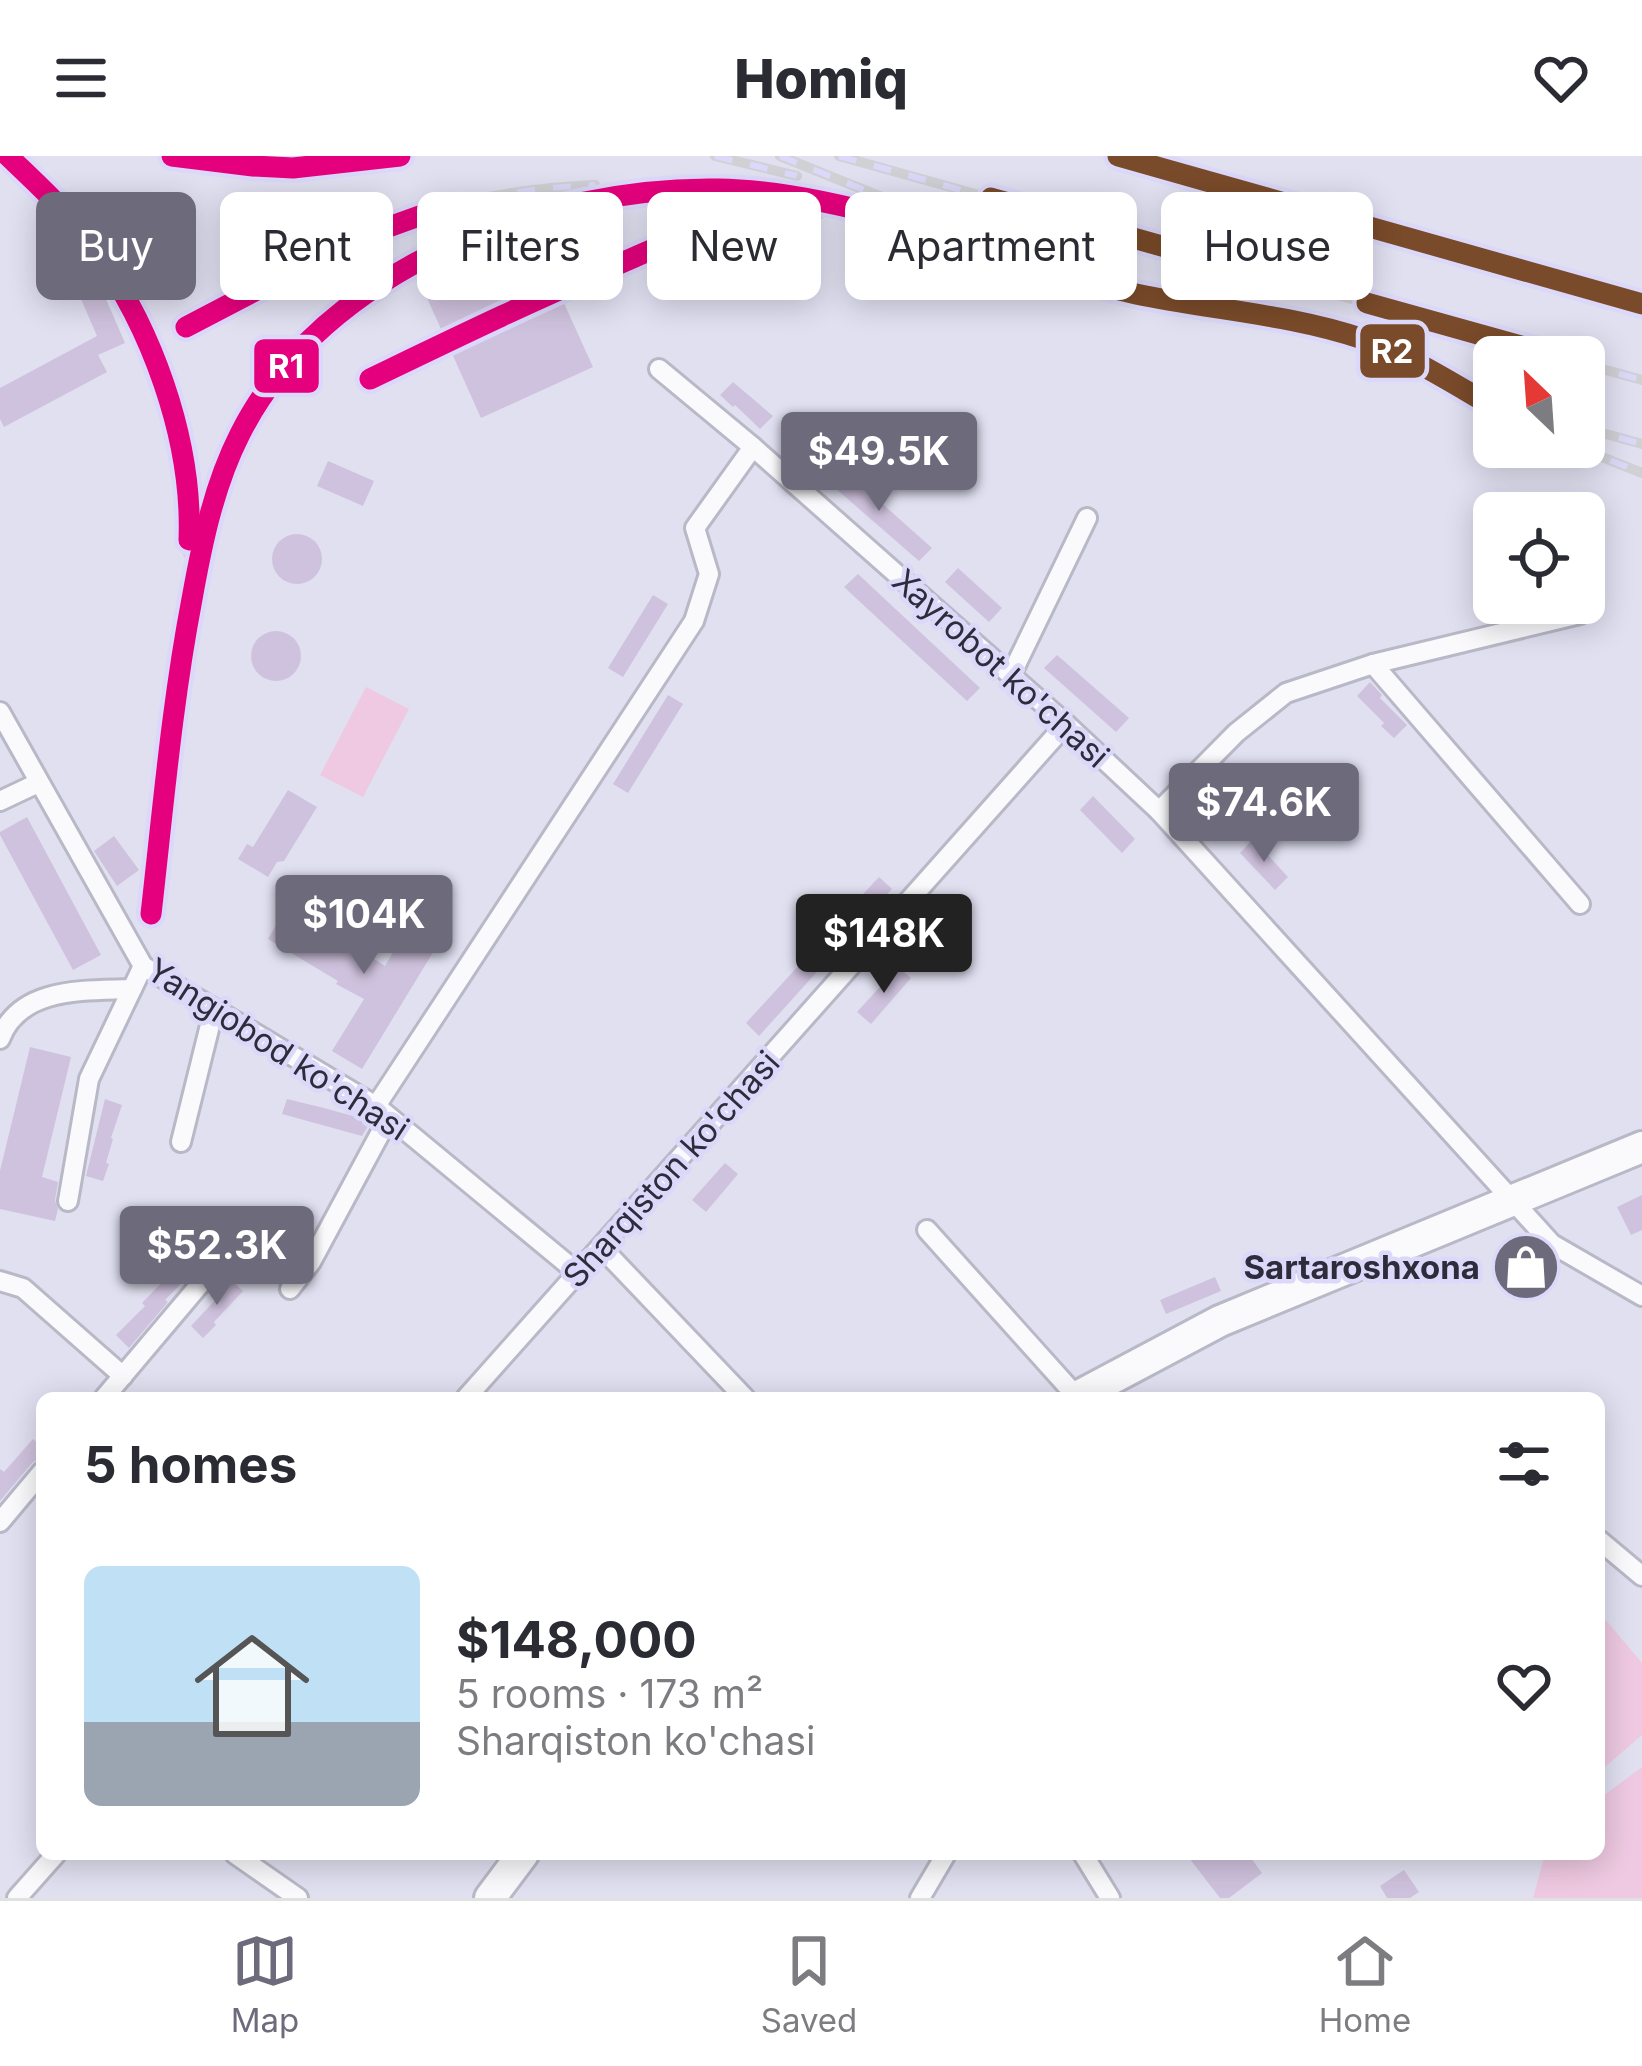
<!DOCTYPE html>
<meta charset="utf-8">
<style>
:root{--surface:#fff;--page:#f2f2f3;--text:#2b2b33;--muted:#7c7c81;--line:#e1e1e2;--accent:#6d6a7b}
body{margin:0;font-family:Inter,sans-serif;background:var(--page);color:var(--text);height:100vh;display:flex;flex-direction:column;font-size:45px;white-space:nowrap}
*{box-sizing:border-box;margin:0}
p{font-size:39px;color:var(--muted)}
.icon{flex:none;width:66px;height:66px;fill:none;stroke:currentColor;stroke-width:2;stroke-linecap:round;stroke-linejoin:round}
.map{position:relative;flex:1;overflow:hidden}
.sheet{position:absolute;left:36px;top:1236px;width:1569px;height:468px;display:flex;flex-direction:column;background:var(--surface);border-radius:18px;box-shadow:0 6px 30px #0003}
.sheet>*{flex:none}
.hud{position:absolute;left:36px;top:36px;width:1572px;height:108px;display:flex;gap:24px}
.needle{width:78px;rotate:335deg}
.tools{position:absolute;left:1473px;top:180px;display:grid;gap:24px}
.tools a{display:grid;place-items:center;width:132px;height:132px;border-radius:18px;background:var(--surface);box-shadow:0 6px 30px #0003;font-size:60px}
.price{position:absolute;translate:-50% -102px;padding:0 27px;border-radius:12px;background:var(--accent);color:#fff;font-size:39px;line-height:78px;filter:drop-shadow(0 3px 6px #0008)}
.price::after{content:'';position:absolute;left:50%;top:72px;width:36px;height:27px;margin-left:-18px;background:inherit;clip-path:polygon(0 0,100% 0,50% 100%)}
.price.on{background:#222;color:#fff}
ul{padding:0;list-style:none}
li{display:flex;align-items:center;gap:36px;height:300px;padding:0 48px}
li+li{border-top:3px solid var(--line)}
li span{display:grid;place-items:center;flex:none;width:336px;height:240px;border-radius:18px;color:#555}
li>.icon{margin-inline-start:auto}
span .icon{width:144px;height:144px;fill:#fffc;stroke-width:1}
li b{font-size:51px}
h2{display:flex;justify-content:space-between;align-items:center;height:144px;padding:0 48px;font-size:51px}
.pill{padding:0 42px;border-radius:18px;background:var(--surface);box-shadow:0 6px 30px #0003;font-size:42px;line-height:108px}
.pill.on{background:var(--accent);color:#fff}
header{display:flex;justify-content:space-between;align-items:center;height:156px;padding:0 48px;background:var(--surface);font-size:54px;font-weight:800}
.tab-bar{display:flex;justify-content:space-around;align-items:center;height:168px;border-top:3px solid var(--line);background:var(--surface);font-size:33px;color:var(--muted)}
.tab-bar a{display:grid;justify-items:center;gap:6px}
.tab-bar .on{color:var(--accent)}
.map>svg:first-child{display:block}
</style>
<header><svg class="icon" aria-label="menu" viewBox="0 0 24 24"><path d="M4 6h16M4 12h16M4 18h16"/></svg>Homiq<svg class="icon" aria-label="heart" viewBox="0 0 24 24"><path d="M12 20l-8-8c-3-5 5-10 8-4 3-6 11-1 8 4z"/></svg></header>
<div class="map">
<svg width="1642" height="1742" viewBox="0 0 1642 1742">
<rect width="100%" height="100%" fill="#e1e0f1"/>
<g fill="#eec9e1">
<polygon points="366,531 409,553 363,641 320,619"/>
<polygon points="1599,1456 1642,1507 1642,1579 1599,1616"/>
<polygon points="1642,1611 1642,1742 1533,1742 1545,1698 1599,1698 1599,1643"/>
</g>
<g fill="#cfc2de">
<polygon points="539,92 593,211 481,262 427,142"/>
<polygon points="99,127 125,187 98,199 107,216 4,271 0,263 0,232 97,180 78,136"/>
<polygon points="733,226 773,260 760,273 735,249 733,251 720,239"/>
<polygon points="328,305 374,325 363,350 317,330"/>
<polygon points="841,311 932,392 919,405 827,325"/>
<circle cx="297" cy="403" r="25"/>
<polygon points="958,412 1002,452 989,466 945,426"/>
<polygon points="858,418 980,532 967,545 844,431"/>
<polygon points="653,439 668,448 623,521 608,512"/>
<circle cx="276" cy="500" r="25"/>
<polygon points="1057,499 1129,562 1116,576 1044,512"/>
<polygon points="1370,526 1382,539 1380,542 1407,569 1394,582 1381,570 1384,567 1357,540"/>
<polygon points="668,539 683,548 628,637 613,628"/>
<polygon points="288,634 317,651 284,705 277,706 268,721 238,703 247,688 253,691"/>
<polygon points="1093,640 1135,683 1122,697 1080,654"/>
<polygon points="27,661 101,799 73,814 0,679 0,676"/>
<polygon points="114,680 139,714 117,730 94,695"/>
<polygon points="1253,683 1288,721 1275,734 1240,697"/>
<polygon points="879,721 892,733 850,778 837,766"/>
<polygon points="284,756 357,799 360,794 385,810 416,757 446,775 362,913 332,895 364,843 336,828 338,825 268,783"/>
<polygon points="812,795 825,807 759,880 746,867"/>
<polygon points="898,811 911,822 871,868 857,856"/>
<polygon points="30,891 71,901 42,1021 58,1026 55,1044 58,1053 55,1065 0,1053 0,1015"/>
<polygon points="105,943 122,949 111,982 113,983 106,1007 109,1008 103,1025 86,1020"/>
<polygon points="287,943 324,952 371,965 362,980 282,958"/>
<polygon points="725,1007 738,1018 706,1056 692,1044"/>
<polygon points="1642,1039 1642,1074 1631,1079 1617,1051"/>
<polygon points="180,1103 193,1115 165,1144 168,1146 129,1192 116,1179 145,1150 142,1147 169,1119 167,1117"/>
<polygon points="1215,1121 1221,1135 1166,1158 1160,1144"/>
<polygon points="230,1123 243,1135 214,1166 216,1169 203,1182 191,1170 220,1139 218,1136"/>
<polygon points="33,1283 42,1291 42,1300 32,1307 0,1345 0,1313 4,1316"/>
<polygon points="1186,1698 1248,1698 1262,1717 1229,1742 1220,1742"/>
<polygon points="1404,1714 1419,1736 1410,1742 1387,1742 1380,1730"/>
</g>
<g fill="none" stroke-linecap="round" stroke-linejoin="round">
<defs>
<g id="minor">
<polyline points="659,213 753,291 1066,568 1159,655 1552,1088 1642,1140"/>
<polyline points="1373,508 1580,748"/>
<polyline points="1011,519 1087,362"/>
<polyline points="0,556 143,810 376,950 578,1117"/>
<polyline points="0,645 38,627"/>
<polyline points="1159,655 1236,577 1286,537 1373,508 1580,458"/>
<path d="M0 883C20 830 85 835 132 833"/>
<polyline points="376,950 694,465 709,418 695,372 753,291"/>
<polyline points="181,986 214,853"/>
<polyline points="68,1045 89,923 143,810"/>
<polyline points="927,1074 1077,1241"/>
<polyline points="602,1092 745,1242"/>
<polyline points="0,1125 23,1132 123,1220"/>
<polyline points="290,1133 311,1106 389,961"/>
<polyline points="104,1242 207,1120"/>
<polyline points="466,1242 1066,568"/>
<polyline points="0,1366 42,1316"/>
<polyline points="1599,1384 1642,1420"/>
<polyline points="235,1698 298,1742"/>
<polyline points="1083,1698 1110,1742"/>
<polyline points="17,1742 56,1698"/>
<polyline points="920,1742 946,1698"/>
</g>
<g id="primary">
<polyline points="1075,1242 1220,1165 1642,991"/>
<polyline points="490,1742 523,1698"/>
</g>
</defs>
<use href="#minor" stroke="#b9b8c7" stroke-width="24"/>
<use href="#primary" stroke="#b9b8c7" stroke-width="36"/>
<use href="#minor" stroke="#fafafd" stroke-width="18"/>
<use href="#primary" stroke="#fafafd" stroke-width="30"/>
<defs>
<g id="rail">
<path d="M8 0C37 27 67 55 91 87 107 109 120 134 133 158 171 235 192 311 188 398"/>
<polyline points="172,0 253,10 293,12 400,0"/>
<polyline points="715,0 797,20"/>
<polyline points="780,0 924,58"/>
<polyline points="839,0 1560,201"/>
<path d="M968 78C1023 102 1081 127 1140 139 1215 153 1292 158 1364 183 1410 199 1452 227 1494 251"/>
<polyline points="558,134 698,73 731,63 796,57 819,59"/>
<path d="M186 171C252 137 317 96 386 70 453 44 524 32 595 29"/>
<polyline points="1584,208 1642,224"/>
<polyline points="370,223 447,186"/>
<polyline points="1584,272 1642,288"/>
<polyline points="1577,291 1642,317"/>
<path d="M151 758C163 653 172 547 192 443 202 387 214 329 240 278 323 113 542 30 718 33 804 34 900 65 984 85"/>
</g>
</defs>
<use href="#rail" stroke="#d0d0d5" stroke-width="10"/>
<use href="#rail" stroke="#dbd8f9" stroke-width="6" stroke-dasharray="18" stroke-linecap="butt"/>
<defs>
<g id="rail-1">
<path d="M8 0C37 28 67 55 91 88 151 168 193 283 189 384"/>
<polyline points="172,0 253,10 293,12 400,0"/>
<polyline points="186,171 350,85 433,55"/>
<path d="M370 223C451 184 531 145 614 110 663 89 709 66 763 59"/>
<path d="M151 758C163 653 172 547 192 443 202 387 214 329 240 278 323 113 542 30 718 33 804 34 900 65 984 85"/>
</g>
<g id="rail-2">
<polyline points="1118,0 1642,148"/>
<polyline points="991,42 1247,114"/>
<path d="M937 64C1002 93 1067 123 1136 138 1212 154 1289 158 1363 183 1409 199 1452 227 1494 251"/>
<polyline points="1367,147 1560,201"/>
</g>
</defs>
<use href="#rail-1" stroke="#dbd8f9" stroke-width="30"/>
<use href="#rail-2" stroke="#dbd8f9" stroke-width="30"/>
<use href="#rail-1" stroke="#e5007d" stroke-width="21"/>
<use href="#rail-2" stroke="#7a4b2a" stroke-width="21"/>
</g>
<defs>
<symbol id="shop-disc" viewBox="-11 -11 22 22"><circle r="9.5" fill="#6d6a7b" stroke="#dbd8f9"/><path d="M-5-2.5h2.3a2.7 3.5 0 0 1 5.4 0H5L5.5 6h-11ZM-1.5-2.5h3a1.5 2.3 0 0 0-3 0Z" fill="#fff"/></symbol>
</defs>
<g fill-rule="evenodd">
<use href="#shop-disc" x="1488" y="1073" width="76" height="76"/>
</g>
<g text-anchor="middle" stroke-width="9" stroke-linejoin="round" paint-order="stroke">
<g font-size="33" fill="#2e2b3b" stroke="#dbd8f9">
<text transform="translate(1001 512) rotate(42)" y="12">Xayrobot ko'chasi</text>
<text transform="translate(278 893) rotate(33)" y="12">Yangiobod ko'chasi</text>
<text transform="translate(671 1013) rotate(-48)" y="12">Sharqiston ko'chasi</text>
</g>
<g font-size="33" font-weight="bold" fill="#2e2b3b" stroke="#dbd8f9" text-anchor="end">
<text x="1480" y="1123">Sartaroshxona</text>
</g>
</g>
<g stroke="#dbd8f9" stroke-width="4.5">
<rect x="1358" y="166" width="69" height="58" rx="12" fill="#7a4b2a"/>
<rect x="252" y="181" width="69" height="58" rx="12" fill="#e5007d"/>
</g>
<g font-size="33" text-anchor="middle" font-weight="bold" fill="#fff">
<text x="1392" y="207">R2</text>
<text x="286" y="222">R1</text>
</g>
</svg>
<div class="tools">
<a><svg class="needle" viewBox="-14 -14 28 28"><path d="M0-13l5 13h-10z" fill="#e53935"/><path d="M0 13l5-13h-10z" fill="#7c7c81"/></svg></a>
<a><svg class="icon" aria-label="locate" viewBox="0 0 24 24"><circle cx="12" cy="12" r="6"/><path d="M12 2v4M12 18v4M2 12h4M18 12h4"/></svg></a>
</div>
<b class="price" style="left:879px;top:358px">$49.5K</b>
<b class="price" style="left:1264px;top:709px">$74.6K</b>
<b class="price" style="left:364px;top:821px">$104K</b>
<b class="price on" style="left:884px;top:840px">$148K</b>
<b class="price" style="left:217px;top:1152px">$52.3K</b>
<div class="hud">
<a class="pill on">Buy</a>
<a class="pill">Rent</a>
<a class="pill">Filters</a>
<a class="pill">New</a>
<a class="pill">Apartment</a>
<a class="pill">House</a>
</div>
<section class="sheet">
<h2>5 homes<svg class="icon" aria-label="filters" viewBox="0 0 24 24"><path d="M4 7h16M4 17h16"/><circle cx="9" cy="7" r="2"/><circle cx="15" cy="17" r="2"/></svg></h2>
<ul>
<li><span style="background:linear-gradient(#bfe0f5 65%,#9aa5b1 0)"><svg class="icon" aria-label="home" viewBox="0 0 24 24"><path d="M3 11l9-7 9 7M6 9v11h12V9"/></svg></span><div><b>$148,000</b><p>5 rooms · 173 m²</p><p>Sharqiston ko'chasi</p></div><svg class="icon" aria-label="heart" viewBox="0 0 24 24"><path d="M12 20l-8-8c-3-5 5-10 8-4 3-6 11-1 8 4z"/></svg></li>
</ul>
</section>
</div>
<nav class="tab-bar">
<a class="on"><svg class="icon" aria-label="map" viewBox="0 0 24 24"><path d="M3 6l6-2 6 2 6-2v14l-6 2-6-2-6 2zM9 4v14M15 6v14"/></svg>Map</a>
<a><svg class="icon" aria-label="saved" viewBox="0 0 24 24"><path d="M7 4h10v16l-5-4-5 4z"/></svg>Saved</a>
<a><svg class="icon" aria-label="home" viewBox="0 0 24 24"><path d="M3 11l9-7 9 7M6 9v11h12V9"/></svg>Home</a>
</nav>
